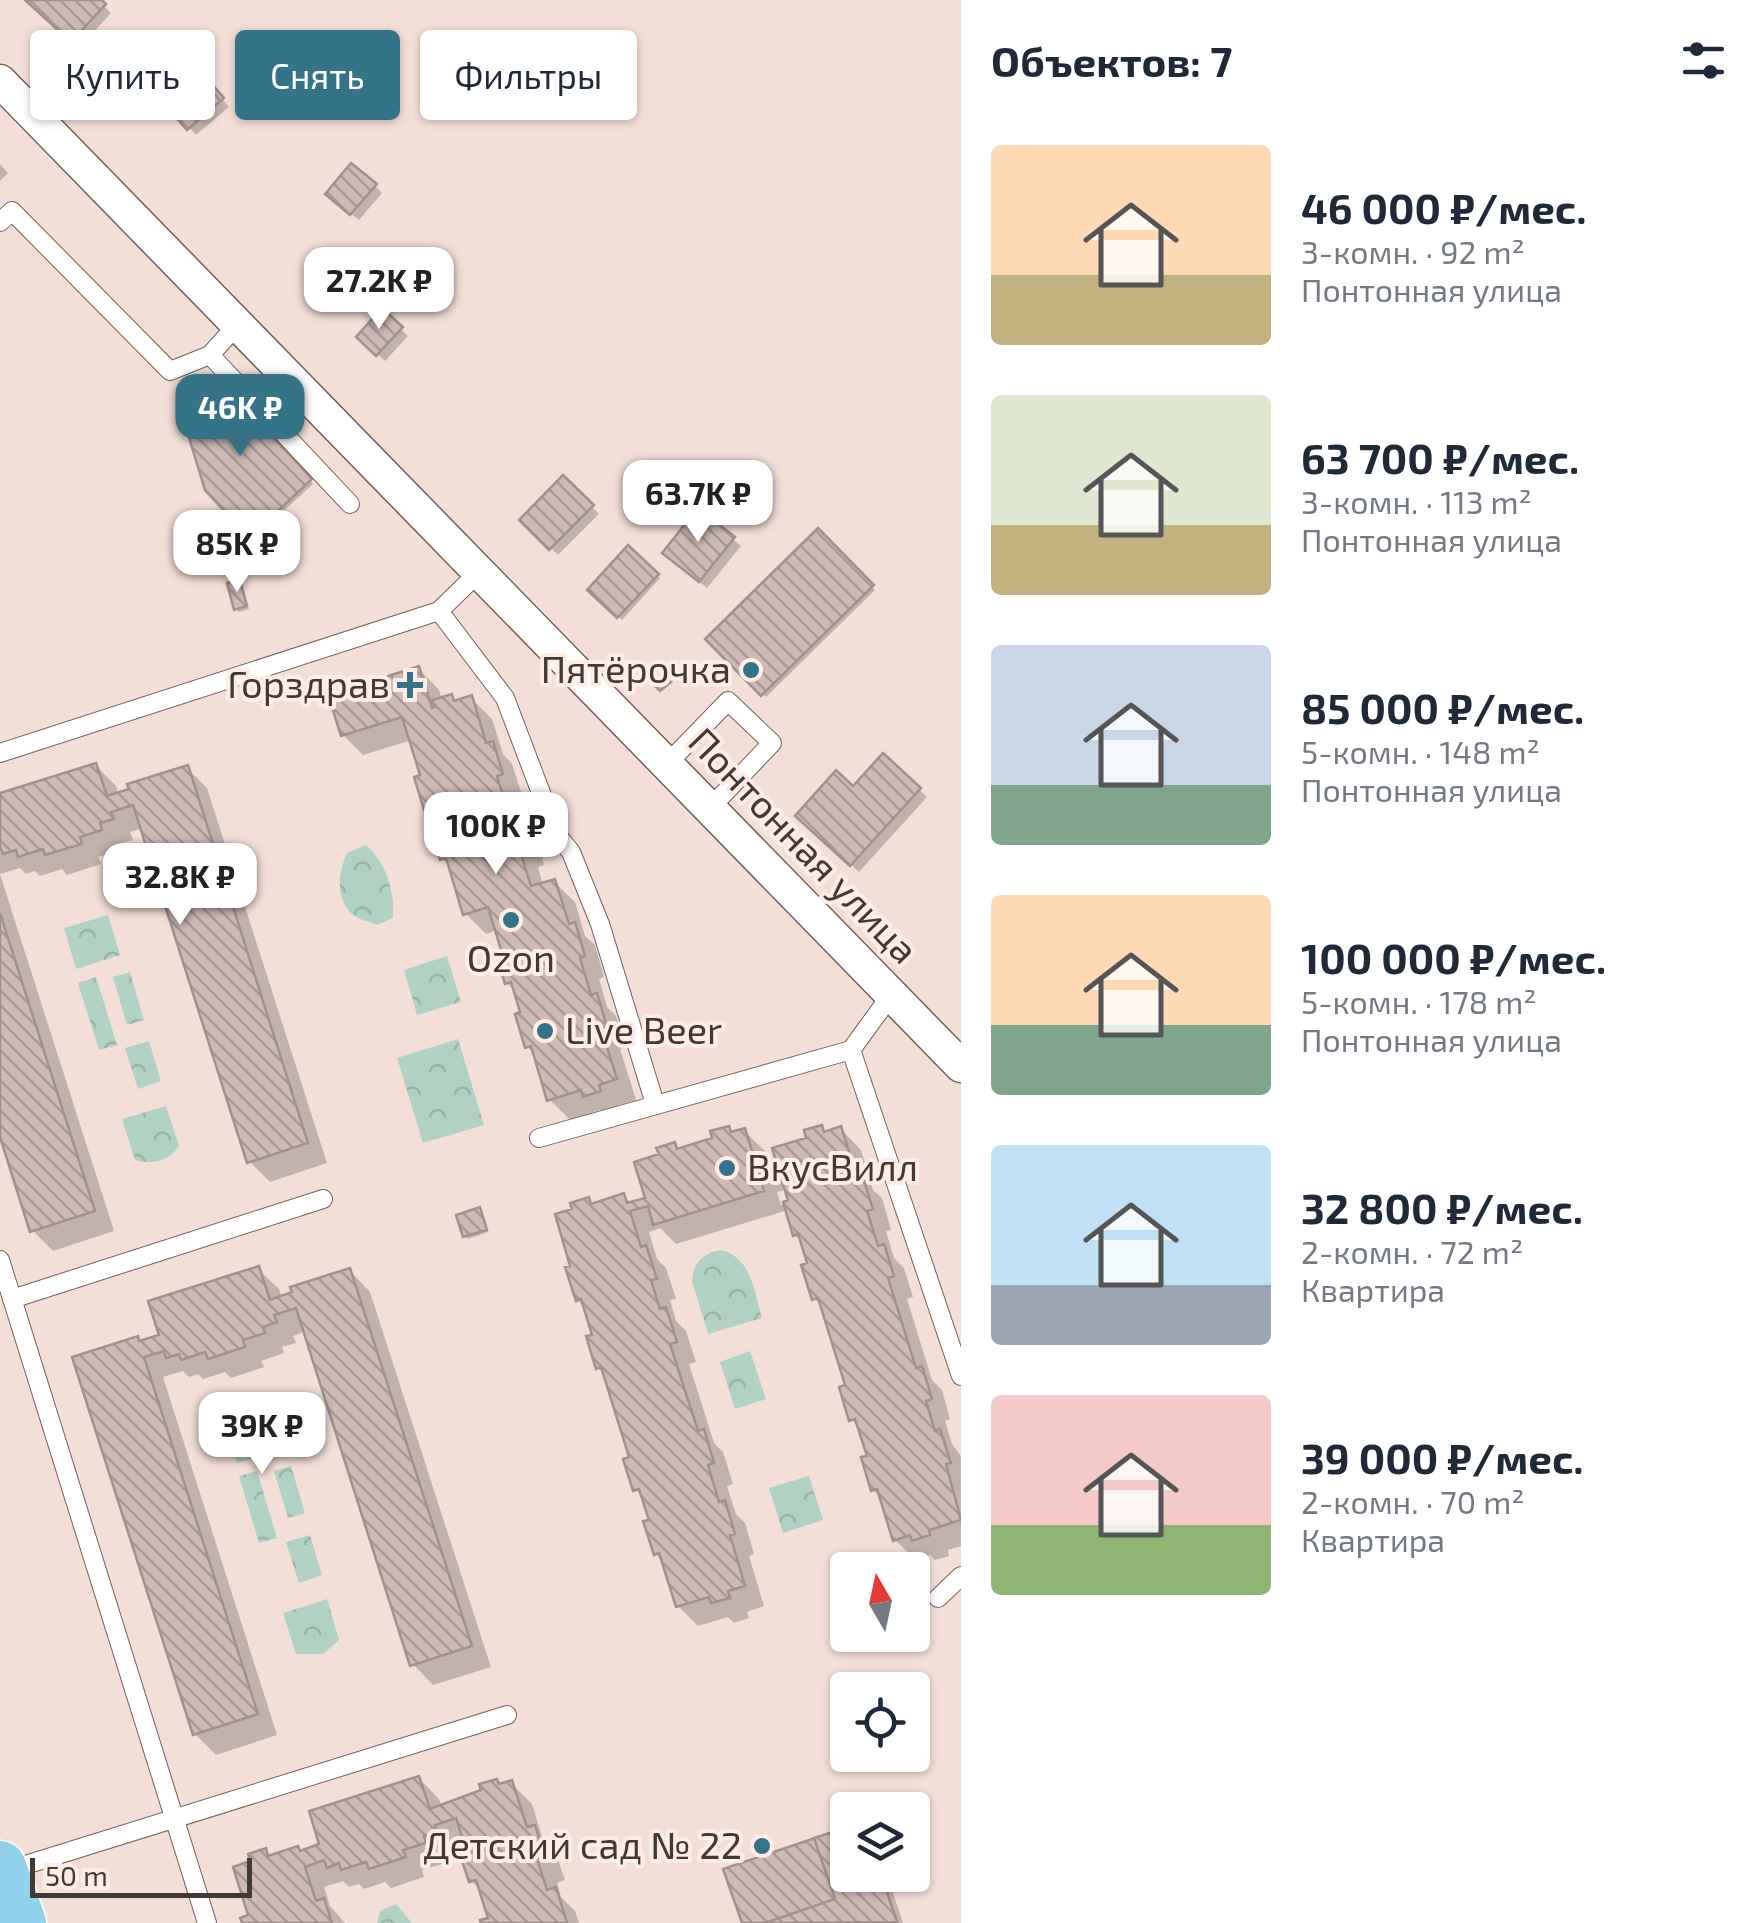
<!DOCTYPE html>
<html lang="ru">
<meta charset="utf-8">
<style>
:root{--surface:#fff;--page:#f2f2f3;--text:#1f2937;--muted:#747a83;--accent:#347388}
body{margin:0;font-family:"Exo 2",sans-serif;background:var(--page);color:var(--text);height:100vh;display:flex;flex-direction:column;font-size:38px;white-space:nowrap}
*{box-sizing:border-box;margin:0}
p{font-size:32px;color:var(--muted)}
.icon{flex:none;width:55px;height:55px;fill:none;stroke:currentColor;stroke-width:2;stroke-linecap:round;stroke-linejoin:round}
.map{position:relative;flex:1;overflow:hidden}
.drawer{display:flex;flex-direction:column;background:var(--surface);width:800px}
.drawer>*{flex:none}
.top-card{position:absolute;left:30px;top:30px;width:780px;height:90px;display:flex;gap:20px}
.needle{width:65px;rotate:351deg}
.controls{position:absolute;left:830px;top:1552px;display:grid;gap:20px}
.controls a{display:grid;place-items:center;width:100px;height:100px;border-radius:10px;background:var(--surface);box-shadow:0 2px 8px #0004;font-size:50px}
.scale{position:absolute;left:30px;bottom:25px;width:222px;box-sizing:border-box;padding-left:10px;border:5px solid #413935;border-top:0;font-size:28px;line-height:35px;white-space:nowrap;color:#413935;-webkit-text-stroke:8px #feede7;paint-order:stroke}
.price{position:absolute;translate:-50% -85px;padding:0 22px;border-radius:20px;background:#fff;color:#222;font-size:32px;line-height:65px;filter:drop-shadow(0 2px 5px #0008)}
.price::after{content:'';position:absolute;left:50%;top:60px;width:30px;height:22px;margin-left:-15px;background:inherit;clip-path:polygon(0 0,100% 0,50% 100%)}
.price.active{background:var(--accent);color:#fff}
ul{padding:0;list-style:none}
li{display:flex;align-items:center;gap:30px;height:250px;padding:0 30px}
li span{display:grid;place-items:center;flex:none;width:280px;height:200px;border-radius:10px;color:#555}
li>.icon{margin-inline-start:auto}
span .icon{width:120px;height:120px;fill:#fffc;stroke-width:1}
li b{font-size:42px}
h2{display:flex;justify-content:space-between;align-items:center;height:120px;padding:0 30px;font-size:42px}
.pill{padding:0 35px;border-radius:10px;background:var(--surface);box-shadow:0 2px 8px #0004;font-size:35px;line-height:90px}
.pill.active{background:var(--accent);color:#fff}
main{display:flex;flex:1;min-height:0}
.map>svg:first-child{display:block}
</style>
<main>
<div class="map">
<svg width="961" height="1923" viewBox="0 0 961 1923">
<defs>
<pattern id="park-crowns" width="20" height="18" patternUnits="userSpaceOnUse" patternTransform="scale(2.5)"><rect width="20" height="18" fill="#b1d2c2"/><path d="M2 6a3 3 0 1 1 6 0M12 15a3 3 0 1 1 6 0" fill="none" stroke="#99b5a7"/></pattern>
<pattern id="building-back-hatch" width="6" height="6" patternUnits="userSpaceOnUse" patternTransform="scale(2.5)"><rect width="6" height="6" fill="#cfbab6"/><path d="M-1 5l2 2M0 0l6 6M5-1l2 2" fill="none" stroke="#aa9895"/></pattern>
</defs>
<rect width="100%" height="100%" fill="#f3dfd7"/>
<g fill="url(#park-crowns)">
<path d="M366 845C386 862 395 891 393 918L377 925C370 922 358 919 353 915 335 899 338 872 347 853Z"/>
<polygon points="108,915 120,955 76,969 64,928"/>
<polygon points="447,956 461,1002 417,1015 404,970"/>
<polygon points="130,972 144,1020 127,1025 113,977"/>
<polygon points="96,977 117,1045 99,1050 78,983"/>
<polygon points="458,1039 484,1125 423,1143 397,1058"/>
<polygon points="149,1041 161,1081 138,1089 125,1048"/>
<path d="M166 1106 179 1146C168 1162 152 1165 135 1160L122 1119Z"/>
<path d="M720 1250C751 1256 754 1291 762 1318L708 1334 692 1281C693 1263 702 1254 720 1250Z"/>
<polygon points="750,1351 766,1399 735,1409 720,1362"/>
<polygon points="266,1400 281,1449 237,1463 222,1414"/>
<polygon points="291,1466 305,1513 288,1518 274,1471"/>
<polygon points="257,1471 277,1538 259,1543 239,1476"/>
<polygon points="809,1476 823,1520 783,1533 769,1488"/>
<polygon points="310,1535 322,1575 299,1583 286,1542"/>
<polygon points="327,1599 339,1640 323,1654 296,1654 283,1613"/>
<polygon points="396,1904 412,1923 377,1923 380,1911"/>
</g>
<g fill="#0003" fill-rule="evenodd">
<polygon points="28,0 98,0 111,13 80,47"/>
<polygon points="75,59 112,94 89,119 52,84"/>
<polygon points="210,84 229,107 196,135 170,106"/>
<polygon points="0,164 8,173 0,181"/>
<polygon points="375,186 382,193 359,220 336,201"/>
<polygon points="383,312 408,336 385,361 359,337"/>
<polygon points="218,381 313,484 253,539 207,489"/>
<polygon points="563,478 599,514 558,555 522,520"/>
<polygon points="818,532 875,590 766,697 708,639"/>
<polygon points="733,539 741,546 707,588 672,560"/>
<polygon points="629,549 660,578 622,620 590,589"/>
<polygon points="240,583 249,609 239,612 236,609"/>
<polygon points="419,669 439,690 442,700 451,697 457,703 471,698 492,719 503,754 512,764 522,795 516,797 524,824 535,834 544,865 538,867 543,885 554,882 575,902 585,936 595,945 604,977 599,979 607,1007 616,1016 626,1047 620,1049 636,1100 618,1105 620,1111 606,1116 600,1110 570,1120 549,1099 536,1055 527,1047 516,992 507,983 504,952 497,930 486,934 465,913 451,868 442,858 439,828 436,819 426,809 423,776 412,740 363,755 343,735 393,684"/>
<polygon points="883,756 927,797 859,872 798,816 853,789"/>
<polygon points="95,765 116,786 119,795 187,768 207,788 327,1163 270,1182 249,1161 143,828 130,832 133,840 119,844 121,850 98,857 101,864 67,875 62,869 40,876 35,871 26,874 20,868 0,874 0,796"/>
<polygon points="0,874 114,1231 53,1251 32,1230 0,1129"/>
<path d="M821 1128 827 1134 841 1129 861 1150 873 1190 882 1198 891 1230 886 1231 894 1258 904 1268 913 1297 907 1299 932 1380 942 1390 950 1419 945 1421 952 1444 961 1456V1546L948 1550 949 1556 935 1560 930 1555 916 1560 895 1540 883 1499 873 1490 870 1458 861 1430 852 1420 848 1387 824 1308 814 1298 811 1265 804 1244 795 1235 788 1210 676 1244 660 1228 649 1232 657 1259 666 1268 676 1299 670 1300 676 1321 686 1331 696 1362 689 1364 714 1443 723 1452 733 1484 727 1486 736 1514 745 1523 754 1554 749 1556 764 1606 747 1612 749 1618 734 1623 728 1617 698 1626 678 1606 664 1562 656 1554 652 1521 645 1500 636 1490 632 1459 607 1377 598 1368 595 1337 586 1308 578 1300 574 1267 576 1211 588 1200 593 1205 624 1196 632 1204 648 1200 662 1156 674 1145 680 1151 715 1140 728 1129 733 1134 744 1131 765 1151 768 1163 809 1139ZM787 1189 791 1202 781 1205 777 1192Z"/>
<polygon points="479,1210 488,1232 468,1239 465,1236"/>
<polygon points="258,1269 279,1289 282,1298 350,1271 370,1292 491,1667 433,1685 413,1664 306,1331 293,1336 296,1343 282,1347 284,1353 261,1361 264,1367 231,1378 225,1372 203,1379 198,1374 189,1377 183,1371 163,1377 277,1735 216,1755 195,1734 137,1339 141,1343 162,1337"/>
<polygon points="419,1778 439,1799 442,1807 511,1783 532,1804 542,1836 554,1848 565,1880 557,1883 561,1897 575,1911 579,1923 484,1923 492,1919 483,1893 471,1880 471,1854 467,1841 454,1846 456,1853 443,1857 445,1863 422,1870 424,1877 391,1888 385,1882 364,1889 359,1884 349,1887 343,1881 324,1887 330,1906 345,1923 245,1923 251,1916 253,1863 265,1851 271,1857 322,1846"/>
<polygon points="727,1870 887,1875 903,1923 744,1923"/>
</g>
<g fill="url(#building-back-hatch)" stroke="#a38f8c" stroke-width="2.5">
<polygon points="25,0 102,0 106,4 71,42"/>
<polygon points="75,56 107,85 81,114 49,84"/>
<polygon points="203,74 224,98 187,130 166,106"/>
<polygon points="351,163 377,184 350,215 325,194"/>
<polygon points="382,308 403,327 376,356 356,337"/>
<polygon points="218,377 312,479 249,538 205,490 181,411"/>
<polygon points="563,475 594,505 549,550 519,520"/>
<polygon points="698,508 735,537 699,582 662,553"/>
<polygon points="818,528 874,585 761,696 705,639"/>
<polygon points="628,545 659,574 617,618 587,590"/>
<polygon points="240,580 247,606 234,610 227,583"/>
<polygon points="419,666 432,708 435,707 432,700 452,694 454,701 472,695 486,743 493,741 503,774 497,776 508,813 515,811 525,845 519,847 531,886 555,879 569,924 575,922 585,956 580,958 591,995 597,993 607,1027 601,1028 617,1079 599,1085 601,1091 583,1097 581,1090 547,1101 531,1046 525,1048 515,1014 520,1012 511,982 505,984 495,952 501,950 488,907 463,915 446,858 440,860 430,827 436,826 430,808 424,810 414,777 420,775 402,717 341,736 330,701 390,683 388,676"/>
<polygon points="664,676 671,682 660,691 654,685"/>
<polygon points="883,753 921,788 850,866 795,816 836,770 853,786"/>
<polygon points="96,763 107,796 129,789 127,784 188,765 308,1143 247,1163 133,805 111,812 114,819 100,823 102,830 80,837 82,844 45,855 43,849 18,857 16,850 3,854 0,847 0,793"/>
<polygon points="0,913 95,1211 30,1232 0,1137"/>
<polygon points="822,1125 824,1132 841,1126 857,1177 862,1175 873,1209 867,1211 878,1246 884,1244 894,1276 888,1278 916,1368 922,1366 932,1399 926,1401 935,1431 940,1429 951,1463 946,1464 961,1520 929,1530 930,1535 912,1541 910,1535 893,1541 877,1489 871,1491 861,1457 867,1456 855,1419 849,1421 839,1387 845,1385 818,1298 812,1300 801,1265 807,1263 798,1234 793,1236 783,1202 788,1200 777,1166 759,1172 764,1191 653,1225 648,1206 630,1211 641,1247 646,1245 657,1279 651,1280 660,1309 666,1307 677,1342 670,1344 698,1431 704,1429 714,1463 708,1465 719,1502 725,1500 735,1534 730,1535 745,1586 728,1591 730,1598 711,1603 709,1597 676,1607 659,1553 654,1555 643,1521 649,1520 639,1489 633,1491 623,1459 629,1457 601,1367 596,1369 586,1336 592,1335 581,1299 576,1301 565,1267 570,1266 555,1214 572,1209 570,1203 589,1197 591,1204 624,1193 627,1203 645,1198 634,1162 659,1154 656,1148 675,1142 677,1149 712,1138 710,1131 729,1126 731,1132 745,1128 756,1164 775,1158 772,1148 806,1138 804,1130"/>
<polygon points="480,1207 487,1230 463,1237 456,1215"/>
<polygon points="259,1266 270,1300 292,1292 290,1287 350,1268 472,1646 410,1666 296,1308 274,1315 277,1322 263,1327 265,1333 243,1340 245,1347 208,1359 205,1352 181,1360 179,1354 166,1358 164,1351 144,1357 258,1714 193,1735 72,1357 138,1336 139,1341 159,1335 148,1301"/>
<polygon points="419,1776 430,1809 481,1790 479,1784 497,1779 499,1784 512,1780 527,1827 535,1825 546,1860 538,1862 547,1890 556,1887 567,1923 481,1923 480,1920 488,1918 476,1880 469,1882 460,1855 467,1852 456,1818 435,1825 437,1832 424,1836 426,1843 403,1850 406,1857 369,1869 366,1862 341,1870 339,1863 327,1868 324,1860 305,1867 316,1901 324,1898 332,1923 242,1923 240,1918 248,1915 233,1867 250,1861 248,1854 266,1848 268,1856 298,1846 300,1851 319,1844 309,1811"/>
<polygon points="848,1827 848,1875 881,1875 897,1922 742,1923 723,1869"/>
<polygon points="848,1827 848,1875 881,1875 897,1922 765,1923 835,1899 814,1838"/>
</g>
<g fill="none" stroke-linecap="round" stroke-linejoin="round">
<defs>
<g id="service">
<polyline points="0,222 12,211 170,371 210,355"/>
<polyline points="237,325 210,355 350,504"/>
<polyline points="439,611 505,698 557,835 571,852 600,924 655,1104"/>
<polyline points="0,753 439,611 478,573"/>
<polyline points="667,764 728,701 772,743 710,808"/>
<polyline points="851,1050 961,1376"/>
<polyline points="539,1138 851,1050 891,995"/>
<polyline points="0,1260 207,1923"/>
<polyline points="12,1299 323,1199"/>
<polyline points="938,1598 961,1576"/>
<polyline points="6,1871 507,1715"/>
</g>
<polyline id="minor" points="0,81 961,1066"/>
<polyline id="primary" points="0,1867 20,1923"/>
</defs>
<use href="#service" stroke="#726159" stroke-width="20"/>
<use href="#minor" stroke="#726159" stroke-width="35"/>
<use href="#primary" stroke="#fff" stroke-width="55"/>
<use href="#service" stroke="#fff" stroke-width="18"/>
<use href="#minor" stroke="#fff" stroke-width="32"/>
<use href="#primary" stroke="#91d2ea" stroke-width="52"/>
</g>
<g fill="#347388" stroke="#feede7" stroke-width="4">
<circle cx="751" cy="670" r="10"/>
<path d="M405 670h10v10h10v10h-10v10h-10v-10h-10v-10h10z"/>
<circle cx="511" cy="920" r="10"/>
<circle cx="545" cy="1031" r="10"/>
<circle cx="727" cy="1168" r="10"/>
<circle cx="762" cy="1846" r="10"/>
</g>
<g text-anchor="middle" stroke-width="8" stroke-linejoin="round" paint-order="stroke">
<g font-size="38" fill="#413935" stroke="#feede7" text-anchor="end">
<text x="731" y="683">Пятёрочка</text>
<text x="390" y="698">Горздрав</text>
<text x="511" y="972" text-anchor="middle">Ozon</text>
<text x="565" y="1044" text-anchor="start">Live Beer</text>
<text x="747" y="1181" text-anchor="start">ВкусВилл</text>
<text x="742" y="1859">Детский сад № 22</text>
</g>
<g font-size="38" fill="#413935" stroke="#feede7">
<text transform="translate(803 846) rotate(46)" y="13">Понтонная улица</text>
</g>
</g>
</svg>
<div class="controls">
<a><svg class="needle" viewBox="-14 -14 28 28"><path d="M0-13l5 13h-10z" fill="#e53935"/><path d="M0 13l5-13h-10z" fill="#747a83"/></svg></a>
<a><svg class="icon" aria-label="locate" viewBox="0 0 24 24"><circle cx="12" cy="12" r="6"/><path d="M12 2v4M12 18v4M2 12h4M18 12h4"/></svg></a>
<a><svg class="icon" aria-label="layers" viewBox="0 0 24 24"><path d="M12 4l9 5-9 5-9-5zM3 14l9 5 9-5"/></svg></a>
</div>
<div class="scale">50 m</div>
<b class="price" style="left:379px;top:332px">27.2K ₽</b>
<b class="price active" style="left:240px;top:459px">46K ₽</b>
<b class="price" style="left:698px;top:545px">63.7K ₽</b>
<b class="price" style="left:237px;top:595px">85K ₽</b>
<b class="price" style="left:496px;top:877px">100K ₽</b>
<b class="price" style="left:180px;top:928px">32.8K ₽</b>
<b class="price" style="left:262px;top:1477px">39K ₽</b>
<div class="top-card">
<a class="pill">Купить</a>
<a class="pill active">Снять</a>
<a class="pill">Фильтры</a>
</div>
</div>
<section class="drawer">
<h2>Объектов: 7<svg class="icon" aria-label="filters" viewBox="0 0 24 24"><path d="M4 7h16M4 17h16"/><circle cx="9" cy="7" r="2"/><circle cx="15" cy="17" r="2"/></svg></h2>
<ul>
<li><span style="background:linear-gradient(#ffd9b3 65%,#c2b280 0)"><svg class="icon" aria-label="home" viewBox="0 0 24 24"><path d="M3 11l9-7 9 7M6 9v11h12V9"/></svg></span><div><b>46 000 ₽/мес.</b><p>3-комн. · 92 m²</p><p>Понтонная улица</p></div></li>
<li><span style="background:linear-gradient(#dfe7d0 65%,#c2b280 0)"><svg class="icon" aria-label="home" viewBox="0 0 24 24"><path d="M3 11l9-7 9 7M6 9v11h12V9"/></svg></span><div><b>63 700 ₽/мес.</b><p>3-комн. · 113 m²</p><p>Понтонная улица</p></div></li>
<li><span style="background:linear-gradient(#c9d6e8 70%,#7fa58c 0)"><svg class="icon" aria-label="home" viewBox="0 0 24 24"><path d="M3 11l9-7 9 7M6 9v11h12V9"/></svg></span><div><b>85 000 ₽/мес.</b><p>5-комн. · 148 m²</p><p>Понтонная улица</p></div></li>
<li><span style="background:linear-gradient(#ffd9b3 65%,#7fa58c 0)"><svg class="icon" aria-label="home" viewBox="0 0 24 24"><path d="M3 11l9-7 9 7M6 9v11h12V9"/></svg></span><div><b>100 000 ₽/мес.</b><p>5-комн. · 178 m²</p><p>Понтонная улица</p></div></li>
<li><span style="background:linear-gradient(#bfe0f5 70%,#9aa5b1 0)"><svg class="icon" aria-label="home" viewBox="0 0 24 24"><path d="M3 11l9-7 9 7M6 9v11h12V9"/></svg></span><div><b>32 800 ₽/мес.</b><p>2-комн. · 72 m²</p><p>Квартира</p></div></li>
<li><span style="background:linear-gradient(#f6c9c9 65%,#8fb573 0)"><svg class="icon" aria-label="home" viewBox="0 0 24 24"><path d="M3 11l9-7 9 7M6 9v11h12V9"/></svg></span><div><b>39 000 ₽/мес.</b><p>2-комн. · 70 m²</p><p>Квартира</p></div></li>
</ul>
</section>
</main>
